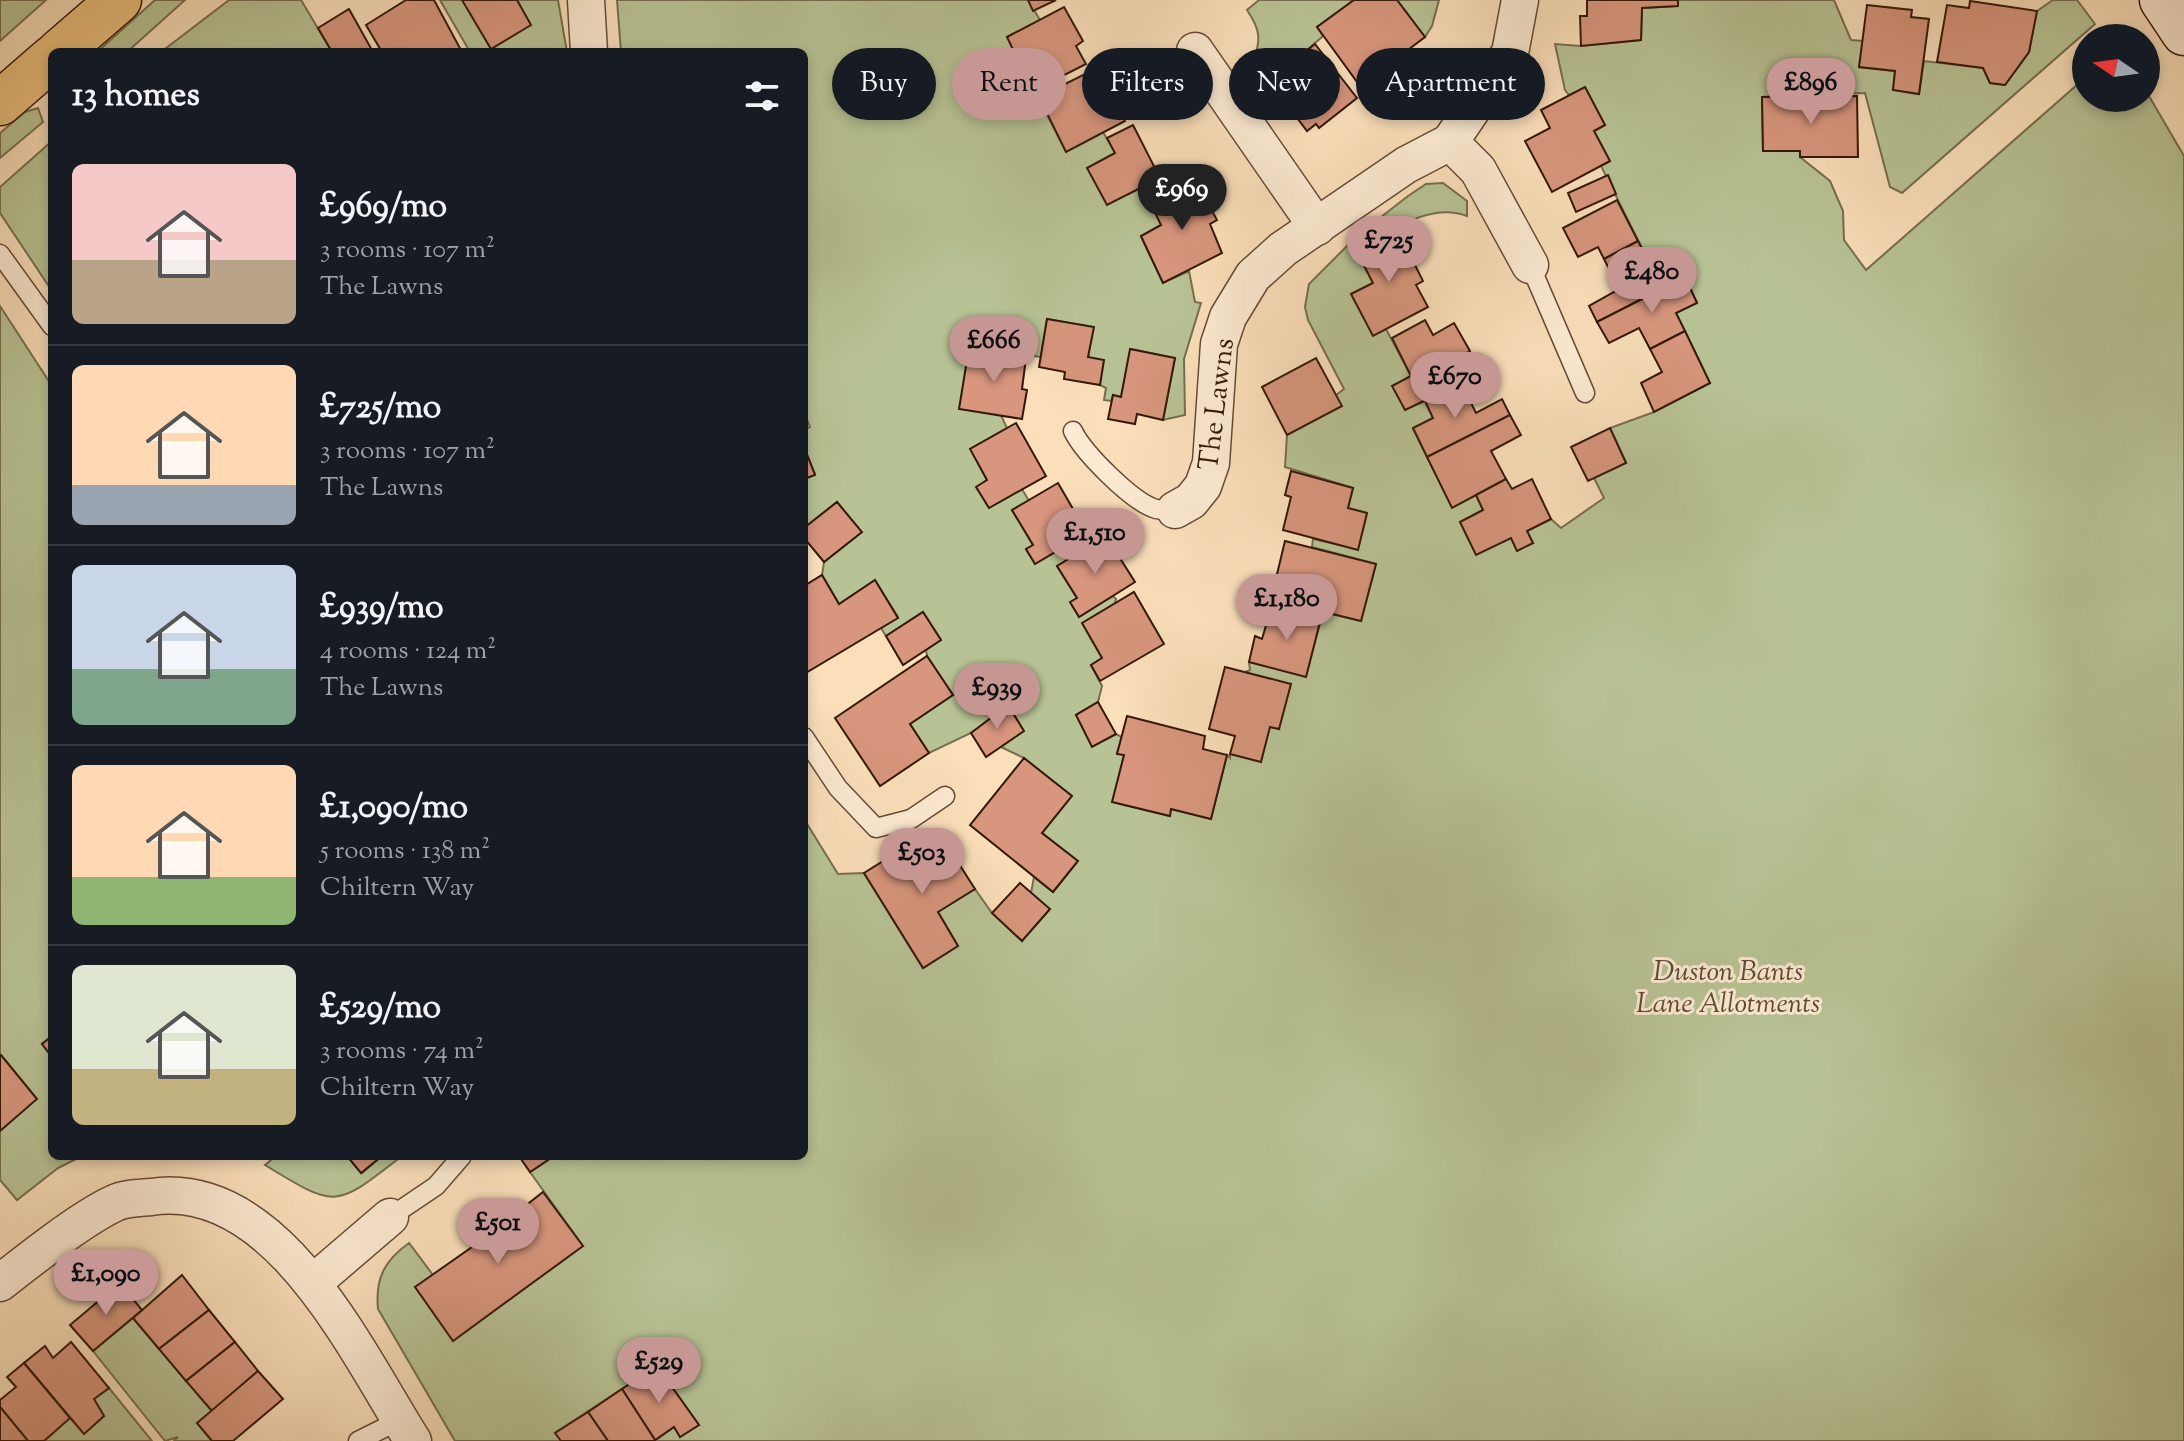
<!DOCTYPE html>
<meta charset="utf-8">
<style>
:root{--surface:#171b24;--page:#20242c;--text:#f1f3f6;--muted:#9ea1a6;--line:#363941;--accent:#c59692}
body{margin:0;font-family:"Sorts Mill Goudy",serif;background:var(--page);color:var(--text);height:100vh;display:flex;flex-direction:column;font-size:30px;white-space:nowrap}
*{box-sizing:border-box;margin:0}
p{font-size:26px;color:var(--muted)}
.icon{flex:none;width:44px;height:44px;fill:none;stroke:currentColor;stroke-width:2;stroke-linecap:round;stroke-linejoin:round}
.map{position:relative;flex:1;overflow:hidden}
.side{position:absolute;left:48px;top:48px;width:760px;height:1112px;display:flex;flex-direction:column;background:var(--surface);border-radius:12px;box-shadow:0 4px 12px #0003}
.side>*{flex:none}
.banner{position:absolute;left:832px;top:48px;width:760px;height:72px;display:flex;gap:16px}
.needle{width:52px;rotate:283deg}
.fabs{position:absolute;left:2072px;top:24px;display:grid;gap:16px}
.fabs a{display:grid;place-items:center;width:88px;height:88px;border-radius:50%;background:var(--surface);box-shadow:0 4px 12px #0003;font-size:40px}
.price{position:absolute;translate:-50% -68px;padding:0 18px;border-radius:28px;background:var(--accent);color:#111;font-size:26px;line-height:52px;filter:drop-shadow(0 2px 4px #0008)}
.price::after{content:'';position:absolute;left:50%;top:48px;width:24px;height:18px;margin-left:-12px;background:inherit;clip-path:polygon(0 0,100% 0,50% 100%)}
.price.active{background:#222;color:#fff}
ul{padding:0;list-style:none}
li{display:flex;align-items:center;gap:24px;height:200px;padding:0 24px}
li+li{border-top:2px solid var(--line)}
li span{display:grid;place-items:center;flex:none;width:224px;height:160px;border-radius:12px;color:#555}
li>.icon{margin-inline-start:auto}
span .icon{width:96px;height:96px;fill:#fffc;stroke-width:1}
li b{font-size:34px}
h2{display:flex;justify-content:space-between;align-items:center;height:96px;padding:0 24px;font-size:34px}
.pill{padding:0 28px;border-radius:36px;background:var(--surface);box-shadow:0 4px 12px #0003;font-size:28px;line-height:72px}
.pill.active{background:var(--accent);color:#111}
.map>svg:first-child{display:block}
</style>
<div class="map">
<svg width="2184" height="1441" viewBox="0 0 2184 1441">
<rect width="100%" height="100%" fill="#fadfba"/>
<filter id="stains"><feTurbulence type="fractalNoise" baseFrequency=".0025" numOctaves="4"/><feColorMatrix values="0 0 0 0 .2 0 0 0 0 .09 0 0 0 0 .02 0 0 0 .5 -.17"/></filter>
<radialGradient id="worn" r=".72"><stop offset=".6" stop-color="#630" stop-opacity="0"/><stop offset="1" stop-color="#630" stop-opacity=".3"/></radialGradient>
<g fill="#b8c395" stroke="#766e4f" stroke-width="2">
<polygon points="0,0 46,0 0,41"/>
<polygon points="155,0 185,0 127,52 97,52"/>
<polygon points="229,0 301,0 332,52 161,52"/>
<polygon points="440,0 462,0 530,25 517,0 558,0 567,52 470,52"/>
<path d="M617 0H1028L1040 20 1007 37 1066 152 1103 132 1115 153 1088 168 1107 204 1147 185 1161 225 1141 237 1163 283 1189 271 1195 302 1201 303 1184 359 1185 415 1163 420 1175 358 1131 349 1121 397 1113 395 1111 401 1104 400 1106 388 1100 385 1088 357 1093 327 1047 319 1041 357 970 348 1007 428 971 449 987 480 977 487 989 508 1022 489 1029 501 1012 510 1033 545 1026 549 1035 564 1073 542 1081 552 1057 566 1077 598 1071 603 1079 616 1113 596 1116 599 1102 658 1091 665 1102 686 1098 702 1076 715 1092 746 1116 734 1122 737 1117 753 1124 755 1113 802 1169 816 1171 809 1211 819 1227 755 1230 758V754L1270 727 1279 729 1245 672 1250 670 1249 662 1306 676 1323 612 1361 621 1376 564 1312 547 1313 539 1358 549 1367 513 1348 508 1353 488 1285 467 1287 435 1341 406 1336 395 1344 389 1308 320 1305 307 1309 284 1358 235 1408 196 1426 184 1443 183 1467 201V216C1430 201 1388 233 1356 250L1373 283 1351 294 1373 335 1386 329 1411 376 1393 386 1405 410 1425 401 1433 418 1413 429 1452 507 1476 495 1483 510 1460 522 1476 554 1511 538 1517 551 1533 543 1527 531 1551 519 1561 528 1604 498 1594 478 1626 462 1610 428 1654 412 1710 383 1676 313 1697 302 1672 253 1650 264 1601 166 1610 161 1594 131 1605 125 1585 87 1569 95 1565 90 1555 44 1581 46 1641 40 1642 8 1677 6 1678 0H1834L1851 40 1863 41 1859 67 1895 71 1893 90 1919 94 1924 61 1983 68 1990 83 2005 85 2029 52 2037 11 2053 0H2077L2095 24 1902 193 1890 187 1865 93 1762 97 1763 151H1800V157L1830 181 1843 211 1844 240 1866 270 2086 77V98H2146V91L2184 156V1441H655L674 1427 680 1436 699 1425 657 1366 556 1432 561 1441H455L378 1309C375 1278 385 1260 409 1243L433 1275 583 1246 530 1172 554 1156H804V819L838 874 864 873 923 968 958 946 938 912 975 889 992 913 1022 941 1034 877 1053 892 1077 862 1042 833 1071 796 1024 758 1001 747 1023 731 1009 706 971 733 929 753 910 724 953 695 927 656 926 650 941 640 923 612 886 636 881 628 898 617 875 581 839 604 822 575 824 562 861 532 837 502 804 528V479L815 474 804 447V430L810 427 804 412V52H621Z"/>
<path d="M1259 0H1354L1317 27 1323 36 1297 59 1301 65 1263 91 1252 77C1254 45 1268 41 1247 10Z"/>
<polygon points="1397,0 1439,0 1432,26 1425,37"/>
<polygon points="38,108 43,122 0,158 0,133 25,112"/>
<polygon points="52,141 52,291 0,213 0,187"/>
<polygon points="0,306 52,386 52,1036 42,1044 52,1057 52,1156 82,1156 58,1168 17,1200 0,1180 0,1131 36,1099 0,1055"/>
<path d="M276 1156H347L362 1173 382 1156H402C336 1207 338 1210 265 1165Z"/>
<polygon points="133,1318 212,1411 197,1423 212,1441 174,1441 178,1437 165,1441 93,1351"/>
<polygon points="109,1388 152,1441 44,1441 70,1418 84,1433 104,1416 94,1399"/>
</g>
<g fill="#d7967d" stroke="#341809" stroke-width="2">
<polygon points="406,0 434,0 462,52 382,52 366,25"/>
<polygon points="462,0 517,0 531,25 491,49"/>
<polygon points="1028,0 1056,0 1033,11"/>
<polygon points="1354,0 1397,0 1425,37 1360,86 1317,27"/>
<polygon points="1587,0 1678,0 1678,6 1642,8 1641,40 1581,46 1580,16 1587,16"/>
<polygon points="1970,1 2037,11 2029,52 2005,85 1990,83 1983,68 1937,62 1947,5 1969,8"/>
<polygon points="1867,5 1912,10 1911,17 1929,19 1919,94 1893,90 1895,71 1859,67"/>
<polygon points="1064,7 1083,41 1076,46 1086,64 1033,91 1007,37"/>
<polygon points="349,9 373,52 332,52 318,28"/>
<polygon points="1315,44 1357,98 1319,128 1316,124 1307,131 1273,86 1301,65 1296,59"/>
<polygon points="1089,72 1101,93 1107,89 1125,121 1066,152 1039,97"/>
<polygon points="1585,87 1605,125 1594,131 1610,161 1552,192 1525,141 1550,128 1541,110"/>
<polygon points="1857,96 1858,157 1800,157 1800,151 1763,151 1762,97"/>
<polygon points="1133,125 1160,178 1107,205 1087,168 1115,153 1107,138"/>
<polygon points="1608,175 1616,194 1576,212 1568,193"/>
<polygon points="1194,178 1217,220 1210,224 1222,253 1163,283 1141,236 1161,225 1150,202"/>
<polygon points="1617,200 1638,241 1604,259 1598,247 1578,257 1563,228"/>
<polygon points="1397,229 1423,281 1416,285 1428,307 1373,336 1351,294 1373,283 1356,250"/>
<polygon points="1638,241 1650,264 1672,252 1685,277 1597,322 1589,306 1619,289 1604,259"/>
<polygon points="1685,277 1697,303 1676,313 1685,331 1650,349 1639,328 1609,343 1597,322"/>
<polygon points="1047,319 1094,327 1088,357 1104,360 1100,385 1064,379 1065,372 1039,367"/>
<polygon points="1425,320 1433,335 1454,323 1470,351 1450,363 1461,383 1405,410 1392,386 1411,376 1392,338"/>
<polygon points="1685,331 1710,383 1654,412 1641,383 1662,372 1650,349"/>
<polygon points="969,348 1026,358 1022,389 1027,390 1022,419 959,409"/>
<polygon points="1130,349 1175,358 1163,420 1137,414 1135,424 1108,419 1113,395 1121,397"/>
<polygon points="1316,358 1342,406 1287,435 1262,387"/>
<polygon points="1461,383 1476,413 1502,399 1510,415 1427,457 1413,428 1433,418 1425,401"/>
<polygon points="1510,415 1521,435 1491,451 1506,479 1452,508 1427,457"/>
<polygon points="1016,423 1046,476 989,508 976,487 987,480 970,449"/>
<polygon points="1610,428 1626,463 1588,481 1571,447"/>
<polygon points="804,447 815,475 804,479"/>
<polygon points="1291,471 1353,488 1348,508 1367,513 1358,550 1283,530 1291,497 1285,495"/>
<polygon points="1506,479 1512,489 1532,479 1551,519 1527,531 1533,543 1517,551 1511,538 1476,555 1460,522 1483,510 1476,495"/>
<polygon points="1058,483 1087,533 1035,564 1026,549 1033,545 1012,510"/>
<polygon points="837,502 862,532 824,562 804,538 804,528"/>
<polygon points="1106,536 1135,582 1079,617 1070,602 1077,598 1057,566"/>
<polygon points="1285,541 1376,564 1361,621 1271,599"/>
<polygon points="822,575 839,604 875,580 898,618 804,674 804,586"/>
<polygon points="1134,592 1164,644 1100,681 1091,665 1102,658 1082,623"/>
<polygon points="1272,605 1321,618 1306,677 1249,662 1255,636 1262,639"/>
<polygon points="923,612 941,640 903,665 886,636"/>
<polygon points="927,656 953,695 910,724 929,753 880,786 835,718"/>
<polygon points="1225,667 1291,684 1279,729 1270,727 1261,762 1230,754 1235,736 1209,729"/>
<polygon points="1098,702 1116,734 1092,747 1076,715"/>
<polygon points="1008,705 1024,731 986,757 971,733"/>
<polygon points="1127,716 1205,736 1203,749 1227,755 1211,819 1171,809 1170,816 1112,802 1124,755 1117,754"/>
<polygon points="1024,758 1072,796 1042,833 1078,861 1053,892 970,825"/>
<polygon points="938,831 975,889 938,912 958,946 923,968 864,873 896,853 902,864 919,853 914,846"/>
<polygon points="1020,883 1050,909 1022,941 992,913"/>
<polygon points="52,1036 52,1057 42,1044"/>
<polygon points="1,1055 37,1099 0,1131 0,1055"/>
<polygon points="347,1156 382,1156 361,1173"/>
<polygon points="519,1156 554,1156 530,1172"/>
<polygon points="543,1192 583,1246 453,1341 415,1287 472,1247 466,1238 489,1221 496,1229"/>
<polygon points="182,1275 209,1310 159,1349 133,1318"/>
<polygon points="120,1283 142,1310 93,1351 70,1325"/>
<polygon points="209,1310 235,1342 186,1381 159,1349"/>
<polygon points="71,1342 109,1388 94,1399 104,1416 84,1434 24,1363 45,1346 53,1358"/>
<polygon points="235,1342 258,1371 212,1411 186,1381"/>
<polygon points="24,1363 70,1418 44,1441 28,1441 0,1407 0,1400 16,1387 7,1377"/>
<polygon points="657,1366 699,1425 680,1437 674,1427 655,1440 622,1389"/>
<polygon points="258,1371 283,1399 233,1441 212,1441 197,1423"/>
<polygon points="622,1389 655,1440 655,1441 608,1441 588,1412"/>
<polygon points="0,1407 28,1441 0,1441"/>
<polygon points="588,1412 608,1441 561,1441 555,1433"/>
</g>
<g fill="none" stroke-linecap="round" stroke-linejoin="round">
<defs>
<g id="lane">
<polyline points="0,254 52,326"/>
<polyline points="1530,265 1585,393"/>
<path d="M1073 431C1083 452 1132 502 1156 509 1162 510 1169 510 1175 510"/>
<polyline points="804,737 838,788 876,828 911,819 945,796"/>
<polyline points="390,1217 436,1186 462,1156"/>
<polyline points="358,1441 400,1420"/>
</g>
<g id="street">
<polyline points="586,0 589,52"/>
<polyline points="1195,51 1317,227"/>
<polyline points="1450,142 1478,170 1530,265"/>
<polyline points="1175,510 1191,501 1203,486 1211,463 1219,344 1228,317 1253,276 1283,249 1406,165 1450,142 1510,53 1520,0"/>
<path d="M0 1283C29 1260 82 1218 115 1203 125 1198 140 1198 151 1197 277 1178 357 1353 413 1441"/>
<polyline points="313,1283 390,1217"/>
</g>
<polyline id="secondary" points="2162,0 2184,33"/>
<g id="primary">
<polyline points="59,52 119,0"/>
<polyline points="0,103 52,58"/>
</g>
</defs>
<use href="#lane" stroke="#664a35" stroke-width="21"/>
<use href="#street" stroke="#664a35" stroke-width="39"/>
<use href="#secondary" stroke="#341809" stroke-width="47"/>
<use href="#primary" stroke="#341809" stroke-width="47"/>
<use href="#lane" stroke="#fcead2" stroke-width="18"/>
<use href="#street" stroke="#fcead2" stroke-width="36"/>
<use href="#secondary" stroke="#fcead2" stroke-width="44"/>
<use href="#primary" stroke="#edc07d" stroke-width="44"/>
</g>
<g text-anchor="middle" stroke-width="6" stroke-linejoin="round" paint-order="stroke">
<g font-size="28" fill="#341809" stroke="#fcead2">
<text transform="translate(1215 404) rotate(-83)" y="10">The Lawns</text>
</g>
<g font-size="28" font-style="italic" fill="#5c4b33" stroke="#fcead2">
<text x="1728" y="980">Duston Bants<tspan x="1728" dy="32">Lane Allotments</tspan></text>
</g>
</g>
<rect width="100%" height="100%" filter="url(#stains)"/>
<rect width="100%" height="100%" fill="url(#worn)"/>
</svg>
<div class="fabs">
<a><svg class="needle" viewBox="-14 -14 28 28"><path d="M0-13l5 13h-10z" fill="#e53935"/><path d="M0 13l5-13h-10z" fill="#9ea1a6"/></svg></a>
</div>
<b class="price" style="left:1811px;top:126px">£896</b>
<b class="price active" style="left:1182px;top:232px">£969</b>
<b class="price" style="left:1389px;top:284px">£725</b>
<b class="price" style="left:1652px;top:315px">£480</b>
<b class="price" style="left:994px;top:384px">£666</b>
<b class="price" style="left:1455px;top:420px">£670</b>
<b class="price" style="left:1095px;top:576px">£1,510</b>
<b class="price" style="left:1287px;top:642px">£1,180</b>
<b class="price" style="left:997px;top:731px">£939</b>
<b class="price" style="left:922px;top:896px">£503</b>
<b class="price" style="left:498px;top:1266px">£501</b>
<b class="price" style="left:106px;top:1317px">£1,090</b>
<b class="price" style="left:659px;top:1405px">£529</b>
<div class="banner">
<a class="pill">Buy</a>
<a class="pill active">Rent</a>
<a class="pill">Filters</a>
<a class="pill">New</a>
<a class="pill">Apartment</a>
</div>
<section class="side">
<h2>13 homes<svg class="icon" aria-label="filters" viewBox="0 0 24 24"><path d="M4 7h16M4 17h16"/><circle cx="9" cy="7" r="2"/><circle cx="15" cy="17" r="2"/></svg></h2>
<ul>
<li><span style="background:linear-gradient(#f6c9c9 60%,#b9a48a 0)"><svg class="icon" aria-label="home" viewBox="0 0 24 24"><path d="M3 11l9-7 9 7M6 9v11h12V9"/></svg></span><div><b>£969/mo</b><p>3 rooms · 107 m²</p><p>The Lawns</p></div></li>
<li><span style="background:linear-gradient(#ffd9b3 75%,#9aa5b1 0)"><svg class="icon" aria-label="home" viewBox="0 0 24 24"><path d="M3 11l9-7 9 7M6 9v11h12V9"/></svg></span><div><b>£725/mo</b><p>3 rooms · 107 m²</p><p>The Lawns</p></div></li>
<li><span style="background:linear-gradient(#c9d6e8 65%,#7fa58c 0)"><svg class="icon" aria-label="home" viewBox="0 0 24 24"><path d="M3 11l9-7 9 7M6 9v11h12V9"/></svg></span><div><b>£939/mo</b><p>4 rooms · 124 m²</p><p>The Lawns</p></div></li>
<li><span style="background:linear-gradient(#ffd9b3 70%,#8fb573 0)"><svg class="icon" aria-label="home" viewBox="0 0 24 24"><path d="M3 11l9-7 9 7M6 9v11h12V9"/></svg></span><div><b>£1,090/mo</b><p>5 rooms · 138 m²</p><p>Chiltern Way</p></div></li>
<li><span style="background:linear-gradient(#dfe7d0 65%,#c2b280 0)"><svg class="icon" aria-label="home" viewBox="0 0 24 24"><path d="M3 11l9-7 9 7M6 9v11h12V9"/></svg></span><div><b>£529/mo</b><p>3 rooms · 74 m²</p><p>Chiltern Way</p></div></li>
</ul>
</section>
</div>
